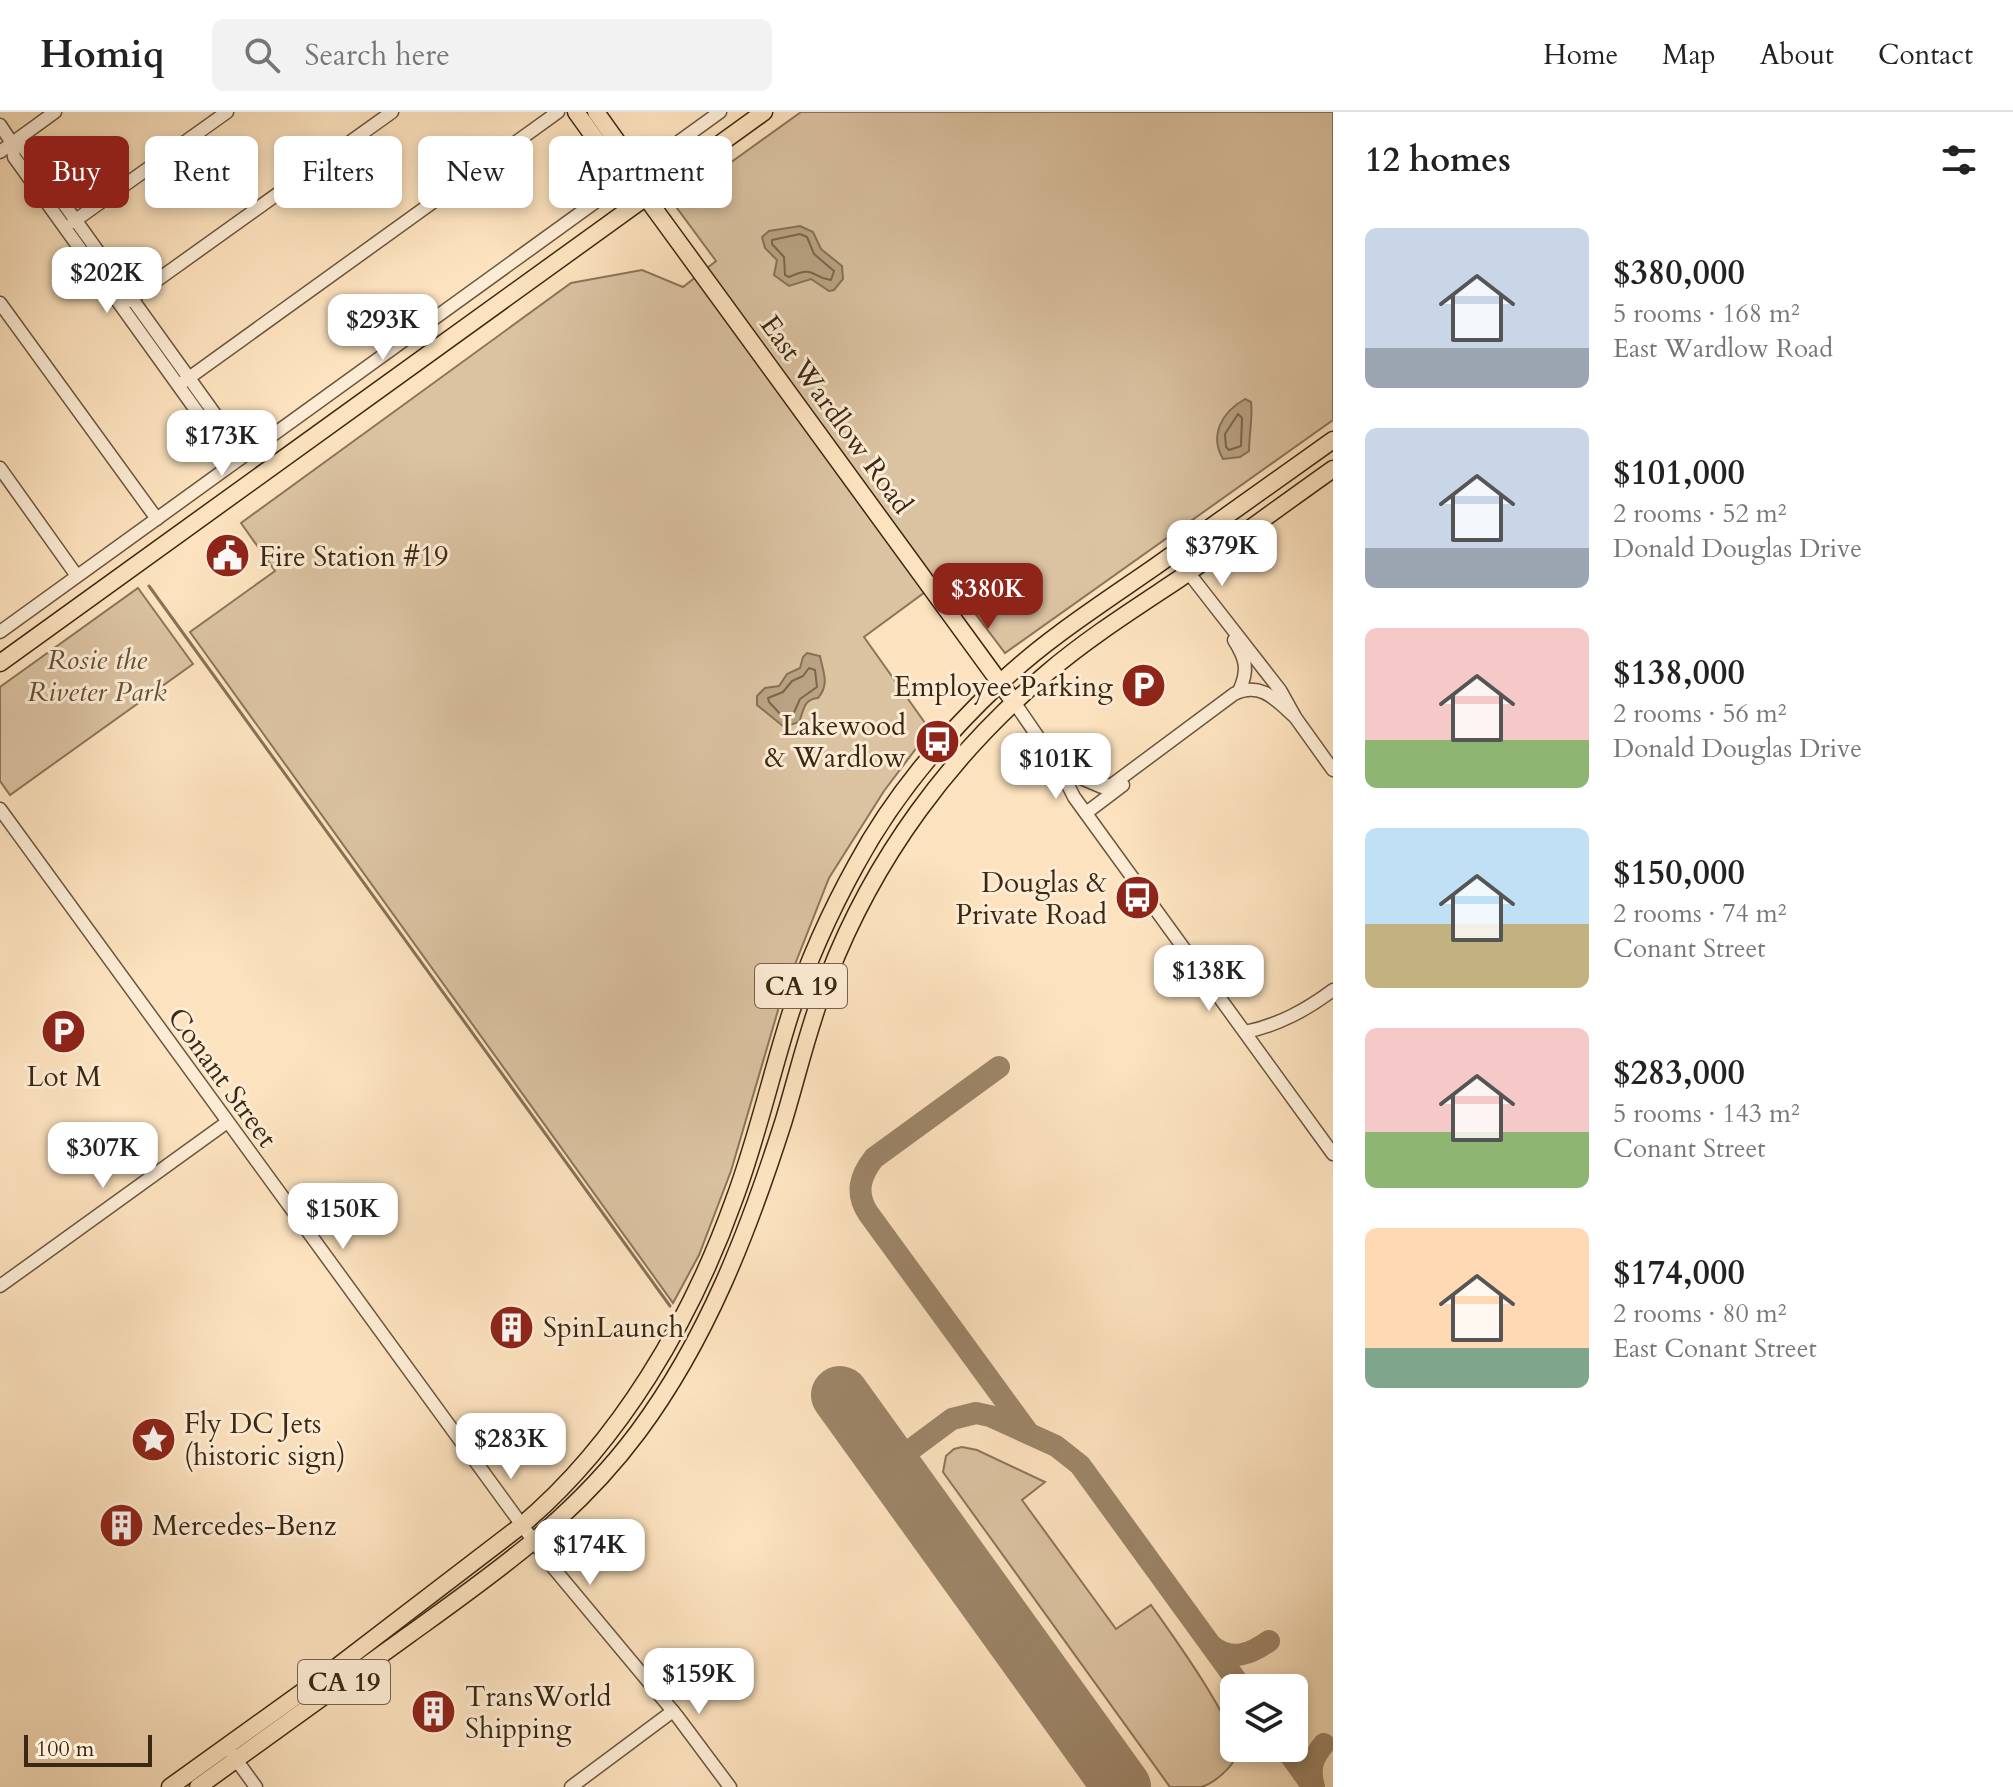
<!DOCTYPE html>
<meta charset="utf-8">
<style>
:root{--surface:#fff;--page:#f2f2f2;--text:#222;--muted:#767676;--line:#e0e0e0;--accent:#8f2418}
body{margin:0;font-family:Cardo,serif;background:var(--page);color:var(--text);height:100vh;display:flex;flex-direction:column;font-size:30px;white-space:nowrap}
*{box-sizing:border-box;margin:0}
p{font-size:26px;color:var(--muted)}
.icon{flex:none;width:44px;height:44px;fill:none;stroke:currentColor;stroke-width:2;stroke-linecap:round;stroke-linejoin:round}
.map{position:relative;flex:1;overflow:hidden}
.panel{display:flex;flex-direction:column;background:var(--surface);width:680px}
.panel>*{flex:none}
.guide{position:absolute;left:24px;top:24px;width:760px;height:72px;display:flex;gap:16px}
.tools{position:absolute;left:1220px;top:1562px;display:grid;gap:16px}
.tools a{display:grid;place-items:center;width:88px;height:88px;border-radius:12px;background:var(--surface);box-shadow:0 4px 12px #0003;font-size:40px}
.scale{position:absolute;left:24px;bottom:20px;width:128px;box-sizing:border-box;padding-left:8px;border:4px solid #3b2812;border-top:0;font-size:22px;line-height:28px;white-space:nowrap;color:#3b2812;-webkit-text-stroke:6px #fdecd5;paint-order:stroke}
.price{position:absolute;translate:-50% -68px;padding:0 18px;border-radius:16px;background:#fff;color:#222;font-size:26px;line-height:52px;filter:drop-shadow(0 2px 4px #0008)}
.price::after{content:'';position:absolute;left:50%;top:48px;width:24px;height:18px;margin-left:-12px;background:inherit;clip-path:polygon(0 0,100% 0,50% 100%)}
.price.current{background:var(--accent);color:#fff}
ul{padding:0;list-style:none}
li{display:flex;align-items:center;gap:24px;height:200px;padding:0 32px}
li span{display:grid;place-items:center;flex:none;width:224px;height:160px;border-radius:12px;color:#555}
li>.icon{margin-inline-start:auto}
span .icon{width:96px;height:96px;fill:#fffc;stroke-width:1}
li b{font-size:34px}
h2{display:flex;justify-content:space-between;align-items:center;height:96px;padding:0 32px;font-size:34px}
.chip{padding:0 28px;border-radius:12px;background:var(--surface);box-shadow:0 4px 12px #0003;font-size:28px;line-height:72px}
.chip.current{background:var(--accent);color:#fff}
header{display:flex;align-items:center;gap:48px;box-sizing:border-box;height:112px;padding:0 40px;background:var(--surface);border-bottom:2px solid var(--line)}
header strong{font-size:38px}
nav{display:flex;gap:44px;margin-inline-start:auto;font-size:28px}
.search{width:560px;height:72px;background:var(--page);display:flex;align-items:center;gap:20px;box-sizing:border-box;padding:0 28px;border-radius:12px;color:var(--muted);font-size:30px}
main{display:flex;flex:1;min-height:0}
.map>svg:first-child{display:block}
</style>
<header>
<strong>Homiq</strong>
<div class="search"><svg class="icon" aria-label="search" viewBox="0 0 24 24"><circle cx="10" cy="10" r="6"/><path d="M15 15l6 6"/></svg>Search here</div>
<nav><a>Home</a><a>Map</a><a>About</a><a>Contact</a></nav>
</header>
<main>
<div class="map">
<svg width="1333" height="1675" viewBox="0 0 1333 1675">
<rect width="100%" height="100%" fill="#fce2be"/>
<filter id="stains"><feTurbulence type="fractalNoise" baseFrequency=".0025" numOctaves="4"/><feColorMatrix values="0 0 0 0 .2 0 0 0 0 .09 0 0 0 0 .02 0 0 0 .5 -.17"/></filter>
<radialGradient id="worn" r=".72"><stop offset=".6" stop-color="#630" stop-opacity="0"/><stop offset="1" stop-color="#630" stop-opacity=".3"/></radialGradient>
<g fill="#dbc2a1" stroke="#8b755a" stroke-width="2">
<polygon points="801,0 1333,0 1333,308 1005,541 947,464 864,525 930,618 884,679 829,766 781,888 731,1059 699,1143 673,1191 190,520 275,459 241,411 571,171 642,158 683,175 716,149 677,96 680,87"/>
<polygon points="138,476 193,552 10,683 0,669 0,575"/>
<path d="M962 1335 977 1338 1045 1370 1022 1388 1116 1517 1151 1493C1170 1520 1240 1616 1236 1642 1235 1654 1213 1672 1201 1675 1192 1675 1179 1675 1170 1675L943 1360 946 1344 954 1337Z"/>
</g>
<g fill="#baa384" stroke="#877256" stroke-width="2">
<polygon points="800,114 813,120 821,137 842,154 843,167 834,178 829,179 811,167 789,174 774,163 777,148 765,136 762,125 769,119"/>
<path d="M1245 287 1251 290C1253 305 1249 322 1249 339L1240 345 1223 347C1209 323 1222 300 1245 287Z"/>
<path d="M807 541 820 544C823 560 830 572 818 586 803 587 804 599 799 610L784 615 757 593V584L765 576 779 574 787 562 800 556 803 545Z"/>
</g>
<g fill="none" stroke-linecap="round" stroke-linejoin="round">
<g stroke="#7a664b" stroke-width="2">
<path d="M800 122 807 125 814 142 834 159 831 168C810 165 816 153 789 165L785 163 784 145 772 132V128Z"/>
<polygon points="1238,302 1242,306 1241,334 1229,338 1226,335 1225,322"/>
<polygon points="809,556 815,558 817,575 800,587 792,605 784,606 769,590 768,586 783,580 792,569 803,564"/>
</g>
<polyline stroke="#877256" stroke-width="3" points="149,474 670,1194"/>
<g stroke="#9c8568" stroke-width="22">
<path d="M999 955 874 1046C860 1064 855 1081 868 1101L1027 1319"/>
<polyline points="890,1353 952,1307 976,1301 990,1304 1056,1334 1080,1353 1242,1576"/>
<path d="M1212 1534C1232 1550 1251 1542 1269 1529"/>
<polyline points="1285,1636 1313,1675"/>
<path d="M1314 1675C1309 1657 1312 1646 1324 1632"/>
</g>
<polyline stroke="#9c8568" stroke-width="58" points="840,1283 1122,1675"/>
<defs>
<g id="minor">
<polyline points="0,13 12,31 14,45 229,344 239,347"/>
<polyline points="12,31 23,35 240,337 239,347"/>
<polyline points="0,40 55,0"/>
<polyline points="73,110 227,0"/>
<polyline points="128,189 392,0"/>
<polyline points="0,191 157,407"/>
<polyline points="179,273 558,0"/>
<polyline points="0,356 77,464"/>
<polyline points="1188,460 1280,578 1295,605 1333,658"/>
<polyline points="0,520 720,0"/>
<path d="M1234 528C1246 547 1249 558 1239 579"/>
<polyline points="1014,590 1060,657 1074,685 1333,1042"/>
<path d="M1060 657 1102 675 1113 672 1234 582C1261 569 1276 588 1295 605"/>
<polyline points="0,697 551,1453 677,1604 730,1675"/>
<polyline points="1086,701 1123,673"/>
<path d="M1245 920C1279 913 1306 898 1333 878"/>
<polyline points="0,1174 226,1011"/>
<polyline points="232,1642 256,1675"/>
<polyline points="571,1675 673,1599"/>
</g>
<g id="major">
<polyline points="576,0 625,68 645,84 1014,590"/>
<polyline points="596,0 638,59 645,84"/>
<polyline points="0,551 764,0"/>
<path d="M170 1675 330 1560 522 1413C620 1330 691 1208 734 1088 757 1027 771 962 791 900 808 849 830 800 856 753 892 686 944 624 999 572 1046 527 1103 491 1156 454 1215 412 1274 370 1333 328"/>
<path d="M198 1675C269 1624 340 1573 410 1522 496 1460 574 1406 638 1320 707 1227 748 1120 783 1011 798 962 809 912 828 865 874 746 950 643 1047 561 1088 526 1134 497 1179 467 1231 431 1282 393 1333 357"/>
</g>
</defs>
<use href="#minor" stroke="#6b563d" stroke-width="15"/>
<use href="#major" stroke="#3b2812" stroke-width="19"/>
<use href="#minor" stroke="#fdecd5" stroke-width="12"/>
<use href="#major" stroke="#fce2be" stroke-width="16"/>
</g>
<defs>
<symbol id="civic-disc" viewBox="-11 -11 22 22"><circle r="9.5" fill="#8f2418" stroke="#fdecd5"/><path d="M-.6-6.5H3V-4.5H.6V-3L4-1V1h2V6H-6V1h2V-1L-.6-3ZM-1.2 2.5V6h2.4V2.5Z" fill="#fff"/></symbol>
<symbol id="parking-disc" viewBox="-11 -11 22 22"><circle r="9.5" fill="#8f2418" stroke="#fdecd5"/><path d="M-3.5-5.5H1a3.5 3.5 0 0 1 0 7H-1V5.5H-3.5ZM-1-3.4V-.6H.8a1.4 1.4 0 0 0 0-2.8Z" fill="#fff"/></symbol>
<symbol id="bus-disc" viewBox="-11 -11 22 22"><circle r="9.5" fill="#8f2418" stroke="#fdecd5"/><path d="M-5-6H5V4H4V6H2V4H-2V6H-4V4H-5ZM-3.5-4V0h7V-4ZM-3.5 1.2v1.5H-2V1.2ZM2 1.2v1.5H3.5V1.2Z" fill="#fff"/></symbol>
<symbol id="building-disc" viewBox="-11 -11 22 22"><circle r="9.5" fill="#8f2418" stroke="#fdecd5"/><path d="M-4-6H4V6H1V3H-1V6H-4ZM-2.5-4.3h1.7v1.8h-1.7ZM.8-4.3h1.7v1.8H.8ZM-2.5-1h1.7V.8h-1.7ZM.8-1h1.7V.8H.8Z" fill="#fff"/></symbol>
<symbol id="sight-disc" viewBox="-11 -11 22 22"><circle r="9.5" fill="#8f2418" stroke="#fdecd5"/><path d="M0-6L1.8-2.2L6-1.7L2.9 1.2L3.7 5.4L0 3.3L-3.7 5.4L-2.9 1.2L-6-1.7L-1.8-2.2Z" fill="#fff"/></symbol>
</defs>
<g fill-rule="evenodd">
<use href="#civic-disc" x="202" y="418" width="51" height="51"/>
<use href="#parking-disc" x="1118" y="548" width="51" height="51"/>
<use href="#bus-disc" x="912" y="604" width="51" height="51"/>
<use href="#bus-disc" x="1112" y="760" width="51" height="51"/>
<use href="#parking-disc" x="38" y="894" width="51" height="51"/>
<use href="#building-disc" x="486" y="1190" width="51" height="51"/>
<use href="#sight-disc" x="128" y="1302" width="51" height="51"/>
<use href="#building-disc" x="96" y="1388" width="51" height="51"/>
<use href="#building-disc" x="408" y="1574" width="51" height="51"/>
</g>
<g text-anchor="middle" stroke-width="6" stroke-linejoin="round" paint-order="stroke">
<g fill="#fdecd5" stroke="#75634c" stroke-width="2">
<rect x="755" y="852" width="92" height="44" rx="6"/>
<rect x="298" y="1548" width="92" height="44" rx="6"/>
</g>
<g font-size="26" font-weight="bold" fill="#3b2812">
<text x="801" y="883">CA 19</text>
<text x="344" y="1579">CA 19</text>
</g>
<g font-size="28" fill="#3b2812" stroke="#fdecd5">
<text transform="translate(837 302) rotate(54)" y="10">East Wardlow Road</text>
<text transform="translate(223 965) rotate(54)" y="10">Conant Street</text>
</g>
<g font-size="28" fill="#3b2812" stroke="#fdecd5" text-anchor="start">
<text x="259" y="454">Fire Station #19</text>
<text x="1113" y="584" text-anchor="end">Employee Parking</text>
<text x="906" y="623" text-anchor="end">Lakewood<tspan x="906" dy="32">&amp; Wardlow</tspan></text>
<text x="1107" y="780" text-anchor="end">Douglas &amp;<tspan x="1107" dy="32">Private Road</tspan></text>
<text x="64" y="974" text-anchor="middle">Lot M</text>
<text x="543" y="1225">SpinLaunch</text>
<text x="184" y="1321">Fly DC Jets<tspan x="184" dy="32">(historic sign)</tspan></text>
<text x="152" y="1423">Mercedes-Benz</text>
<text x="465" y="1594">TransWorld<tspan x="465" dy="32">Shipping</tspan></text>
</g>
<g font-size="28" font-style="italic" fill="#634e36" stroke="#fdecd5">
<text x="97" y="557">Rosie the<tspan x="97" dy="32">Riveter Park</tspan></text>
</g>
</g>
<rect width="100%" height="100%" filter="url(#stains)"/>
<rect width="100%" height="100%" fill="url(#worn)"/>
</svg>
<div class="tools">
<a><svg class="icon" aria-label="layers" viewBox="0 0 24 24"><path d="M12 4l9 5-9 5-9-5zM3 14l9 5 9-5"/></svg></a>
</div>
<div class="scale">100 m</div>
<b class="price" style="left:107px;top:203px">$202K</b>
<b class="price" style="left:383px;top:250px">$293K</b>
<b class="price" style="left:222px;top:366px">$173K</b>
<b class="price" style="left:1222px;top:476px">$379K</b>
<b class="price current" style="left:988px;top:519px">$380K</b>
<b class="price" style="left:1056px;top:689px">$101K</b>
<b class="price" style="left:1209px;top:901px">$138K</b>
<b class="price" style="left:103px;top:1078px">$307K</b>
<b class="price" style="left:343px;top:1139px">$150K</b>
<b class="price" style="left:511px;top:1369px">$283K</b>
<b class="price" style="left:590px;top:1475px">$174K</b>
<b class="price" style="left:699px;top:1604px">$159K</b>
<div class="guide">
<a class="chip current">Buy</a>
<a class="chip">Rent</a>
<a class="chip">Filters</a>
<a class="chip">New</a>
<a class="chip">Apartment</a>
</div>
</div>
<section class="panel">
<h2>12 homes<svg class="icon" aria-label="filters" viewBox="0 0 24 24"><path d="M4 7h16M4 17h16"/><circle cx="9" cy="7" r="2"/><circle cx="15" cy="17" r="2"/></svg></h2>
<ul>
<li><span style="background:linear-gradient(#c9d6e8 75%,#9aa5b1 0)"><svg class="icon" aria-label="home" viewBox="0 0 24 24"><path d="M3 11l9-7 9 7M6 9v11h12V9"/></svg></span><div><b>$380,000</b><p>5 rooms · 168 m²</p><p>East Wardlow Road</p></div></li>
<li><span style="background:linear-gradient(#c9d6e8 75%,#9aa5b1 0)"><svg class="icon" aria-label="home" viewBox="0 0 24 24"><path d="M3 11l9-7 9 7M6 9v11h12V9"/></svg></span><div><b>$101,000</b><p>2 rooms · 52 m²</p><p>Donald Douglas Drive</p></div></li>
<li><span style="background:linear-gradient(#f6c9c9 70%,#8fb573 0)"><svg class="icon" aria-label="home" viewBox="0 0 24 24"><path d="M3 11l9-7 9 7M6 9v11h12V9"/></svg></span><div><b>$138,000</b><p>2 rooms · 56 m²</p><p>Donald Douglas Drive</p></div></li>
<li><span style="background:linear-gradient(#bfe0f5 60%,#c2b280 0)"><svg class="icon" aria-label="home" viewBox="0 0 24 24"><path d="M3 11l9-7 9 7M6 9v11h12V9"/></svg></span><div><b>$150,000</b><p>2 rooms · 74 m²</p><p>Conant Street</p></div></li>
<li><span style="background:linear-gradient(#f6c9c9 65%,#8fb573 0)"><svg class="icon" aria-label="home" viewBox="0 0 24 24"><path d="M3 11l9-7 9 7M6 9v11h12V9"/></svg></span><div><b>$283,000</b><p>5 rooms · 143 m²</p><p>Conant Street</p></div></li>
<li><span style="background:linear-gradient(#ffd9b3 75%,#7fa58c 0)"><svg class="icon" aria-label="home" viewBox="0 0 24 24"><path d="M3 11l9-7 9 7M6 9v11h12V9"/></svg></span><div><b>$174,000</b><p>2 rooms · 80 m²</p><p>East Conant Street</p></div></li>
</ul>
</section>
</main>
